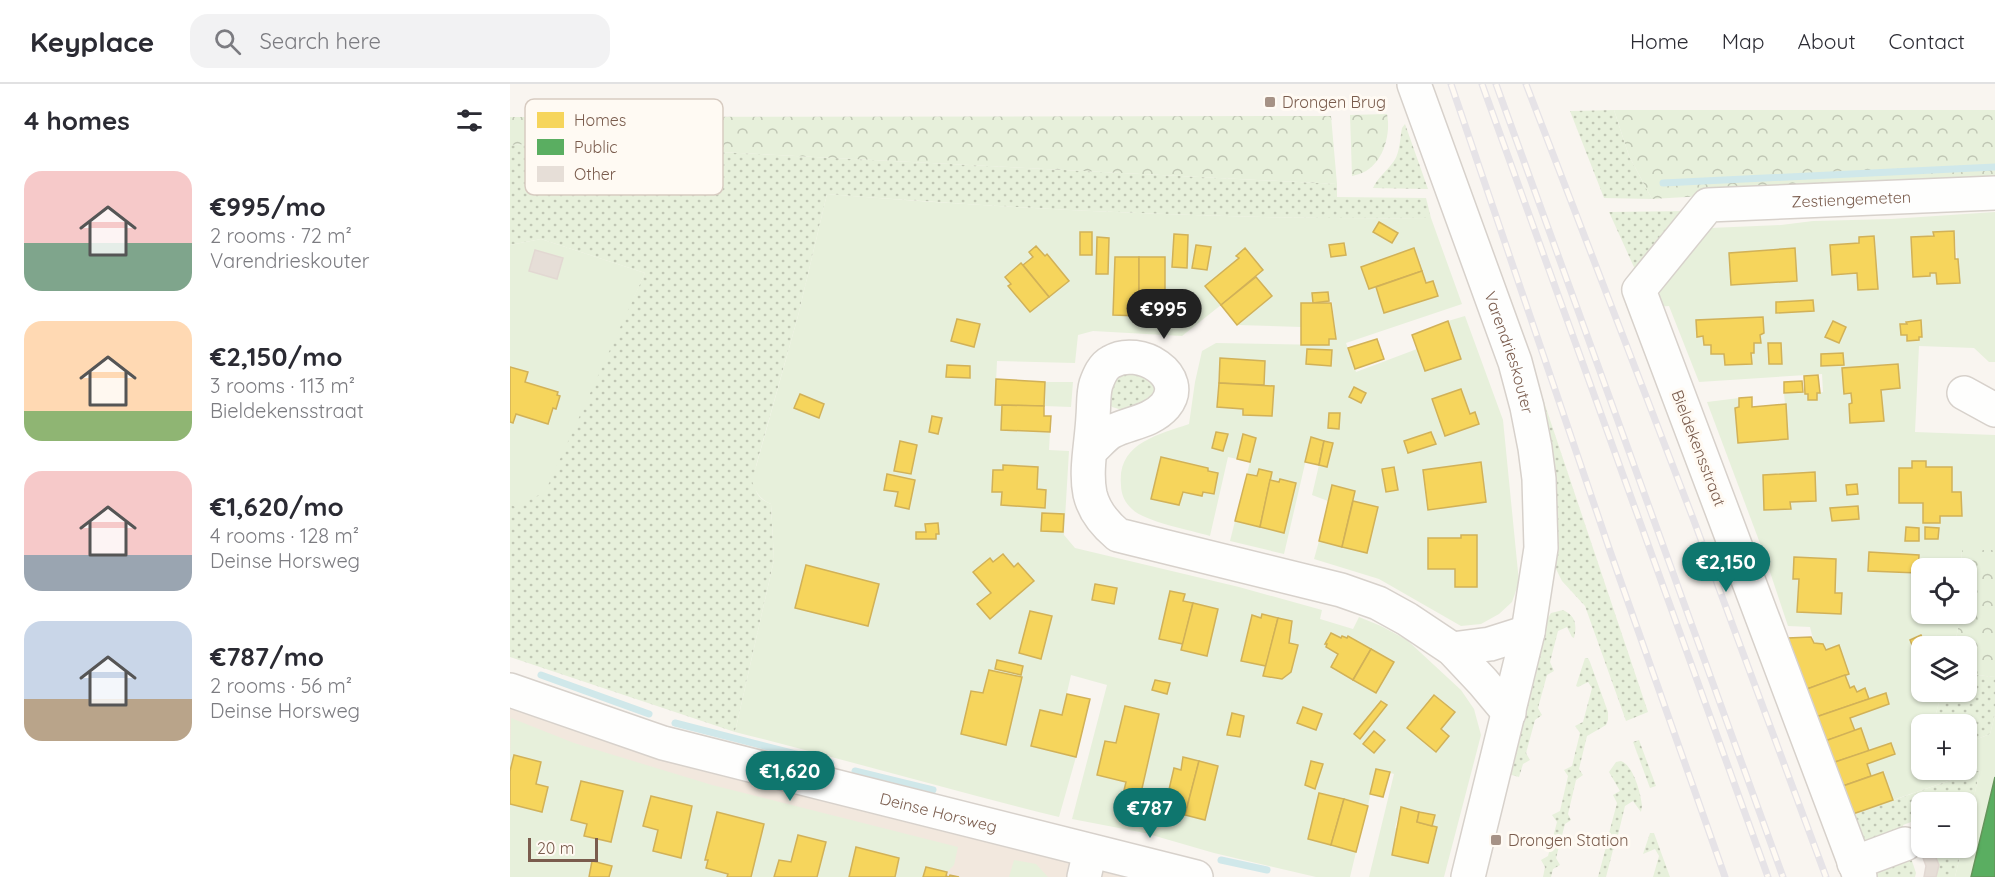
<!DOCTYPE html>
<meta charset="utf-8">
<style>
:root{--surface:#fff;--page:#f2f2f3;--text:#2b2b33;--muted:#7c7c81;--line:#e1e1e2;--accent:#0f766e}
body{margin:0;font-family:Quicksand,sans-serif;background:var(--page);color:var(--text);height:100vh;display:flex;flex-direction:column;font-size:22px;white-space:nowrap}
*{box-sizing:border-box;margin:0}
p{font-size:20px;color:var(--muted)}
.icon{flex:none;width:33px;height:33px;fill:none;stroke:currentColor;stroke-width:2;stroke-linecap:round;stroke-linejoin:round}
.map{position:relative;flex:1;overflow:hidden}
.sheet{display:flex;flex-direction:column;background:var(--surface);width:510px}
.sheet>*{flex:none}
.tools{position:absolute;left:1401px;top:474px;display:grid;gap:12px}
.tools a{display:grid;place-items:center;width:66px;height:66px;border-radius:12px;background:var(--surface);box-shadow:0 2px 4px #0004;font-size:30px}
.scale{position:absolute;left:18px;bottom:15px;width:70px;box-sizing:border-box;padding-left:6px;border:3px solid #7a5c4d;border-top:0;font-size:16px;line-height:21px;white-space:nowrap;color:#7a5c4d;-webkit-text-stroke:4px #fffaf3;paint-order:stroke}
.price{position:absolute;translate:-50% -51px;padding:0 14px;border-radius:21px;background:var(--accent);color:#fff;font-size:20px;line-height:39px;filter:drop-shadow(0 2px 3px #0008)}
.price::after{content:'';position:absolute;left:50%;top:36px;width:18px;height:14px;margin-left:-9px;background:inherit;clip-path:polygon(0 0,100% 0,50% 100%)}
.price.active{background:#222;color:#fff}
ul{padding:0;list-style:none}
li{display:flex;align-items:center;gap:18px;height:150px;padding:0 24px}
li span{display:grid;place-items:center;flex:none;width:168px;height:120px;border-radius:18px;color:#555}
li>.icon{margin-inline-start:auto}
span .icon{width:72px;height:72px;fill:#fffc;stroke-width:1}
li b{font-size:26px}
h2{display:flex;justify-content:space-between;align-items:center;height:72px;padding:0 24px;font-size:26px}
header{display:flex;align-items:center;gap:36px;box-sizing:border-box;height:84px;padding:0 30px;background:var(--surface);border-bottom:2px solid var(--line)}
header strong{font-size:28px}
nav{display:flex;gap:33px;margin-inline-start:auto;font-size:21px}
.search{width:420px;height:54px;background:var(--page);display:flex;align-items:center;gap:15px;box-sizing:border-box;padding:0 21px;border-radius:18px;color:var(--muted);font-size:22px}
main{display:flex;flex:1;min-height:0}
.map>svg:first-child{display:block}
</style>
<header>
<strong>Keyplace</strong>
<div class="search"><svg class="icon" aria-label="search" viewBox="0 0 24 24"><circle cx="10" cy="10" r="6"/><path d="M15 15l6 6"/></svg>Search here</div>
<nav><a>Home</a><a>Map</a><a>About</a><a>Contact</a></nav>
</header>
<main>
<section class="sheet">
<h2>4 homes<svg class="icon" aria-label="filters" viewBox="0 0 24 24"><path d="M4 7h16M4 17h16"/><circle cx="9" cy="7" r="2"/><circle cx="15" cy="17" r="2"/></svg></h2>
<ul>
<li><span style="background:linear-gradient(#f6c9c9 60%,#7fa58c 0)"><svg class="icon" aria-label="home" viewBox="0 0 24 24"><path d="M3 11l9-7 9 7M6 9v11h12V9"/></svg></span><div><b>€995/mo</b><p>2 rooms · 72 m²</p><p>Varendrieskouter</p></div></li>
<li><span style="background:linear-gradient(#ffd9b3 75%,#8fb573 0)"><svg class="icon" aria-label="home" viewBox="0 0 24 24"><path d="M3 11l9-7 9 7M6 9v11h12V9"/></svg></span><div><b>€2,150/mo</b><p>3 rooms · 113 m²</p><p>Bieldekensstraat</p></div></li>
<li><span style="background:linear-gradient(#f6c9c9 70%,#9aa5b1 0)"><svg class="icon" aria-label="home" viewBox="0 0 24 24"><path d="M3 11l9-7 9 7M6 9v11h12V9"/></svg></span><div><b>€1,620/mo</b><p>4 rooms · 128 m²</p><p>Deinse Horsweg</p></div></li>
<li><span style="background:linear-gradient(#c9d6e8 65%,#b9a48a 0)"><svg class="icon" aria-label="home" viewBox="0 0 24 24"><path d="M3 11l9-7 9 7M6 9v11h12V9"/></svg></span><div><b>€787/mo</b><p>2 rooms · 56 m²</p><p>Deinse Horsweg</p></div></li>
</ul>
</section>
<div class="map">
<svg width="1485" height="793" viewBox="0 0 1485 793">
<defs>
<pattern id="grass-dots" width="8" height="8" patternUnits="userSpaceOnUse" patternTransform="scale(1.5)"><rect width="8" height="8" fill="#e7f0db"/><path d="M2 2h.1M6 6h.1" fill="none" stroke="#c0c6b4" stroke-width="1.8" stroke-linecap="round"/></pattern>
<pattern id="forest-crowns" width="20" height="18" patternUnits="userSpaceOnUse" patternTransform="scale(1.5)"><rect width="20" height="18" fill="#e7f0db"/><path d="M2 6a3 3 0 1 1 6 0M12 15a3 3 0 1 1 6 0" fill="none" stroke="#c0c6b4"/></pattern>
</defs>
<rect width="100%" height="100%" fill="#f9f5f0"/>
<polygon fill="#f2e8de" points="0,623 77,651 184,685 615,793 0,793"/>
<g fill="url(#grass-dots)">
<polygon points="1104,26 1119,72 1142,115 1094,114 1060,27"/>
<path d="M895 40 918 105 863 104C868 93 877 87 884 77 890 68 890 54 892 44Z"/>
<path d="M34 59 827 100V113L916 114 921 134C719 136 518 126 317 110L288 232 246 382C245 400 241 412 261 420L264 476 225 648 0 573V420L5 422 98 267 135 189 31 155 0 161V61Z"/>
<polygon points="1179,127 1128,192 1099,128"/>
<polygon points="600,289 646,290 647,313 616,327 602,323 597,317"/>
<polygon points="1028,300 1138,628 1116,637 1075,522 1052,497 1045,483 1025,302"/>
<path d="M1053 526C1066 532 1067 541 1064 554L1062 553 1057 543 1048 547 1040 578 1044 587 1037 591 1028 624 1032 631 1025 636 1016 669 1020 676 1013 680 1009 693 998 690 1036 537 1041 529Z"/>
<polygon points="1075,574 1078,574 1080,578 1098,628 1098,636 1096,641 1077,652 1069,685 1073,691 1066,696 1058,730 1061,736 1055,740 1046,774 1050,781 1043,785 1041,793 1033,793 1035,783 1031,776 1038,772 1047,738 1042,731 1050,727 1058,692 1054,686 1062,682 1070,649 1065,642 1073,638 1082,604 1078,598 1068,603 1066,602"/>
<polygon points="1457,590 1485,593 1485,630 1480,650 1457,659 1456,640 1423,640 1432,608 1456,608"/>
<polygon points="1129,656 1146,702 1140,704 1123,658"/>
<path d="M1111 677C1123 681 1131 709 1132 722L1131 728 1123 717 1115 722 1107 755 1111 761 1103 766 1096 793H1088L1096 763 1092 756 1098 753 1107 719 1103 711 1110 707 1099 688 1106 678Z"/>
<polygon points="1470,686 1457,744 1456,718 1412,718 1411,738 1409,735 1393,741 1395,747 1344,766 1332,734"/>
<polygon points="1140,749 1144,749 1160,793 1143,793 1149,772 1145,765 1133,770"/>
<polygon points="1422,764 1452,764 1445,793 1426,793 1428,781"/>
<polygon points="1401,774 1406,789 1405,793 1366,793 1364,788"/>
</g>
<g fill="url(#forest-crowns)">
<polygon points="1104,26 1485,26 1485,95 1142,115 1119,72"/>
<path d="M877 30C881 49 874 76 856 87 852 89 847 91 842 92L840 31Z"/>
<polygon points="821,32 827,100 34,59 0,61 0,33"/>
<polygon points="1452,466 1485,466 1485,593 1457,590 1456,562 1444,562 1448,545 1449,530 1456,530 1456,484 1451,484"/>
</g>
<g fill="#e7f0db" fill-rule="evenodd">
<path d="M317 110C517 126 719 136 921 134L952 220 836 259 846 288 907 265 915 287 951 275 938 237 955 232 993 336 1009 498 1002 518 989 530 971 540 951 542 869 495 804 475 809 457 857 469 868 423 843 417 845 407 822 401 818 417 802 411 809 381 822 358 801 354 774 470 720 457 725 437 774 448 786 399 770 395 769 398 760 396 762 388 749 385 747 392 737 390 746 354 733 351 727 375 718 373 700 452C681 446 635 438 622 425 615 419 611 410 611 401 607 359 648 351 679 340L685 298 692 267 706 259 818 261 819 255H826L822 218 819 217 818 208 802 209 803 219H791V243L727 241 762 212 746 193 753 186 735 165 727 172 729 174 695 202 711 221 672 252 583 247 568 251 565 279 487 277 485 321H492L491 346 540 348 539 366 559 367 554 451 565 464 729 503 812 526 810 535 843 545 849 533 871 542 897 556 951 606 964 625 971 651 934 793H859L884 690 866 685 858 722 809 709 798 755 846 768 840 793H806L704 769 635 749 562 735 597 601 561 591 552 631 530 626 521 662 566 673 549 733C440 706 333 675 225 648L264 476 261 420C250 415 246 409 242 397L288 232ZM570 148 582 149V171H570ZM664 150 678 151 677 183ZM587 153 599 154 598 190 586 189ZM834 159 836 171 821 173 819 161ZM686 161 701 163 697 186 682 184ZM526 162 535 172 537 170 559 197 520 228 499 202 501 200 495 192 511 179 513 181 523 173 519 168ZM904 164 916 199 928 212 874 228 866 203 859 205 851 183ZM710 274 755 277 754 301 764 302 762 332 733 331V325L707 323ZM437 281 460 282V294L437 293ZM922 315 960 330 965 328 969 340 935 352ZM819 329 830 330 829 345 818 344ZM707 348 717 350 713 366 702 363ZM921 348 925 360 898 369 894 357ZM651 373 698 384V387L708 390 703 410 693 408 692 412 673 408 669 421 641 415ZM970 378 976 418 918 426 913 386ZM493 381 528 383 527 405 491 421 492 408 482 407 483 386H493ZM884 383 888 406 876 408 873 385ZM532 429 553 430 531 447ZM428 439 429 450H426V455H406V449L416 448V440ZM951 451H967V503L945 502V485L918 484V454H951ZM492 470 504 483 509 479 524 497 480 535 468 520 481 509 480 474 483 478ZM585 500 606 504 604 520 582 516ZM660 507 675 510 673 517 708 525 697 572 672 566 673 560 649 554ZM520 527 541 532 531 575 509 569ZM752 530 782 537 779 559 781 588 772 595 754 592 756 582 731 576 741 532 751 534ZM821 549 831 554 832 552 837 554 839 552 883 578 867 608 828 570 816 563 817 560 816 559ZM479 586 512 593 496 661 451 650 461 607 473 609ZM925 611 945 628 931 645 939 652 926 668 897 644ZM872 617 876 621 849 654 844 650ZM615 622 649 630 627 722 611 718 616 698 587 691 595 657 606 659ZM722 630 734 632 730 653 717 650ZM864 647 875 656 864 669 853 660ZM673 673 708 682 695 736 654 726 664 684 671 686ZM891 723 925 731 919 754 924 755 918 779 896 774 888 745 885 744Z"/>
<path d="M1485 128V278H1479L1464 264 1409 262 1405 348 1485 351V466H1452L1451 484H1412V530H1449L1448 545 1444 562H1412L1416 561 1411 551 1400 556 1404 566 1412 563V608H1432L1423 640H1412V686H1456L1457 659 1480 650 1485 630V793H1445L1452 764H1456L1457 744 1470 686 1383 716 1373 688 1361 692 1357 680 1385 669 1381 659 1359 667 1351 645 1345 647 1340 634 1379 620 1376 609 1359 615 1355 605 1347 608 1344 602 1340 604 1313 560 1304 559 1300 543 1278 542 1254 470 1197 318 1229 314V323L1225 324 1228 359 1278 355 1274 309 1293 308 1298 310V316H1307V309L1313 308 1312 290 1189 298 1159 222 1145 223C1152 192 1180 168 1200 144L1271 141 1303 137 1381 135ZM1444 147 1450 199 1427 200 1426 189H1420V192H1403L1401 153 1424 152V148ZM1364 152 1367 204 1347 189 1322 191 1320 161 1349 159V153ZM1285 165 1287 197 1221 201 1219 169ZM1303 216V227L1266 229V218ZM1253 233 1254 249 1250 251 1251 259H1244L1241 269 1242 280 1214 270H1202L1201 261H1194L1193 252H1187V236ZM1323 237 1336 244 1328 259 1315 253ZM1397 237H1411L1398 256 1397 251 1390 241 1397 240ZM1258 259H1271V280H1259ZM1388 280 1390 304 1371 306 1374 337 1340 339 1339 320 1342 319 1341 309H1334L1333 284ZM1402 377H1416V383H1442V408H1451L1452 432H1430L1413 439V419H1390L1389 384H1402ZM1304 389 1306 417 1280 418 1281 425 1254 426 1253 391ZM1321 424 1348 435 1322 437ZM1415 443 1429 444 1428 455H1415ZM1359 468 1409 471 1408 489 1358 487ZM1326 475 1325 509 1332 510 1331 530 1287 528 1289 495H1284Z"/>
<polygon points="31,155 135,189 35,408 5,423 0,420 0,161"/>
<polygon points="535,298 563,298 561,323 534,322"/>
<path d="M1 634 64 659 202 701 448 763 444 781 437 788 416 783 413 793H385L389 774 347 763 339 793H307L316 758 281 778 269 776 264 793H241L254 740 207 728 195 776 218 790 217 793H99L82 778 79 793H0V720L32 728 38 703 26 700 31 678 4 671 0 686ZM71 697 113 707 77 740 61 736ZM141 712 182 722 171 774 148 746 133 742Z"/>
<polygon points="504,776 526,780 538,793 499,793"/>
</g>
<g fill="#f6d55c" stroke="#d1b158" stroke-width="1.5">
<polygon points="869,138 888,149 882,159 863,148"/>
<polygon points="1444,147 1445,175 1448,175 1450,199 1427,200 1426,189 1420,189 1420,192 1403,193 1401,153 1424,152 1423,148"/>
<rect x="570" y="148" width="12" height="23"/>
<polygon points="664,150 678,151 677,184 662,183"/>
<polygon points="1364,152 1368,205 1348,206 1347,189 1322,191 1320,161 1349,159 1349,153"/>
<polygon points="587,153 599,154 598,190 586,190"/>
<polygon points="834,159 836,171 821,173 819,161"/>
<polygon points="686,161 701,163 697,186 682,184"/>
<polygon points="526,162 535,172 537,170 559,197 539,213 513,181 523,173 519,168"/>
<polygon points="735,164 753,186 711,221 695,202 729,174 726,172"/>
<polygon points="904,164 912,187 859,205 851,183"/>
<polygon points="1285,164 1287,197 1221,201 1219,169"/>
<polygon points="605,173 629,173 629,232 603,231"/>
<rect x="629" y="173" width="26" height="59"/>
<polygon points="511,179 539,213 520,228 498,202 501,200 495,193"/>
<polygon points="912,187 916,199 923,197 928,212 874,229 866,203"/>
<polygon points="746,193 762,212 727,241 711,221"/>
<polygon points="818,208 819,217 803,219 802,209"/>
<polygon points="1303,216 1304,227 1266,229 1266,218"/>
<polygon points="791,219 821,219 826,255 819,255 819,261 791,261"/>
<polygon points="1253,233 1254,249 1250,251 1251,259 1244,259 1244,269 1241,269 1242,280 1215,281 1214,270 1201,270 1201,261 1194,261 1193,252 1187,253 1186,236"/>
<polygon points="447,235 470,240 464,263 441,257"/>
<polygon points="1411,236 1412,253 1409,253 1409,256 1397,257 1397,251 1391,251 1390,240 1397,240 1396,238"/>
<polygon points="938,237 951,275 915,287 902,251"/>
<polygon points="1323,237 1336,243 1329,259 1315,253"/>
<polygon points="867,255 874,275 845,285 838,264"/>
<polygon points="1258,259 1271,259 1272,280 1259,280"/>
<polygon points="797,265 822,266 821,282 796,280"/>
<polygon points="1333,269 1334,281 1311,282 1311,270"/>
<polygon points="710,274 755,277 754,301 709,299"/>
<polygon points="1388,280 1390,304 1371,306 1374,337 1340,339 1339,320 1342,319 1341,309 1334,310 1332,284"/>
<polygon points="437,281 460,282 460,294 436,293"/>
<polygon points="0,283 18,288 15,298 48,308 47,311 50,312 46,325 43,324 38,340 6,330 3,339 0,338"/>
<polygon points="1308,291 1310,309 1307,309 1307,316 1298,316 1298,310 1295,310 1294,292"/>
<polygon points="486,295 535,298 534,322 485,321"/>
<polygon points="1292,297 1293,308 1274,309 1274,298"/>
<polygon points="709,299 764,302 762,332 733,331 733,325 707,323"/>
<polygon points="844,303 856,309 851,319 839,313"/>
<polygon points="951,305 960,330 965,328 969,340 935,352 922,315"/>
<polygon points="290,310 314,320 309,334 284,324"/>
<polygon points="1242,313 1242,323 1276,320 1278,355 1228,359 1225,324 1229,323 1229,314"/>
<polygon points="492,321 534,322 534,332 541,332 540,348 491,346"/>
<polygon points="819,329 830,329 829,345 818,344"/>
<polygon points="422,332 432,334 428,350 419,348"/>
<polygon points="706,348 718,350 713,367 702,364"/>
<polygon points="921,348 926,360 898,369 894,357"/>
<polygon points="733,350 746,354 740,378 727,375"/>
<polygon points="801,353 814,357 809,381 795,378"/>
<polygon points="390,357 407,361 401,390 384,387"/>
<polygon points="814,357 823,359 817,383 809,381"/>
<polygon points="651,373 698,384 698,387 708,389 704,410 693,408 692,412 673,408 669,421 641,415"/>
<polygon points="1402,377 1416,377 1416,383 1442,383 1442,408 1451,408 1452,432 1430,432 1430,439 1413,439 1413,419 1389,419 1389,384 1402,384"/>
<polygon points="971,378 976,418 918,426 913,386"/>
<polygon points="493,381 528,383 527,405 536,406 535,424 491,421 492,408 482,408 483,386 493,386"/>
<polygon points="884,383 888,406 876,408 872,385"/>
<polygon points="749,385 762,388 750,443 725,437 737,390 747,392"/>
<polygon points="1305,388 1306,417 1280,418 1281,425 1254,426 1253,391"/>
<polygon points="377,390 405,396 399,425 385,422 388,408 374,406"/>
<polygon points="770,395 786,399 774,449 750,443 760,396 769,398"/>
<polygon points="1347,400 1348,410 1337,411 1336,401"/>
<polygon points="822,401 845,407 832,463 809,457"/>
<polygon points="843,417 868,423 857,469 832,463"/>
<polygon points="1348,422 1349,435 1322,437 1320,424"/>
<polygon points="532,429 554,430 553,448 531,447"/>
<polygon points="428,439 429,450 426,450 426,455 406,455 406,448 416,448 415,440"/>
<polygon points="1396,443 1409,444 1409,457 1395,457"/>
<polygon points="1415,443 1429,444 1428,455 1415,455"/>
<polygon points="951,451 967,451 967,503 945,503 945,485 918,485 918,454 951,454"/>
<polygon points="1359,468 1409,471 1408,489 1358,487"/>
<polygon points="493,470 504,483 508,479 524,497 480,535 467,520 481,509 463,488 480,474 483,478"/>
<polygon points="1284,473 1326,475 1325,509 1332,509 1331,530 1287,528 1289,495 1283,495"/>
<polygon points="296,481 369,500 358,542 285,524"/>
<polygon points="585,500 607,504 604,520 582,516"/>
<polygon points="660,507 675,510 673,517 683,519 673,560 649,555"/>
<polygon points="683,519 708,525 697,572 671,566"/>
<polygon points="520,527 542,532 531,575 509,569"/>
<polygon points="752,530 768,534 756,582 731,577 742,531 751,534"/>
<polygon points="768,534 782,537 779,559 788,561 781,588 772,595 753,592"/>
<polygon points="821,549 831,554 832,552 837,554 838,552 861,565 843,596 821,583 828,570 816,563 817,560 815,560"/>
<polygon points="1411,551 1416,561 1404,566 1400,556"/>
<polygon points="1301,553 1304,559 1313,560 1316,566 1329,561 1339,590 1297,605 1278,554"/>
<polygon points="861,565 884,578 866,609 843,596"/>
<polygon points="487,576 513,582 511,591 485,585"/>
<polygon points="479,586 512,593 496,661 451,650 461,607 473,609"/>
<polygon points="1335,591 1340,604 1344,602 1347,608 1355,604 1359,615 1306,633 1297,605"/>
<polygon points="645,596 660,599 657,610 642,606"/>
<polygon points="1376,609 1379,620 1340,634 1345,647 1315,657 1306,633"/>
<polygon points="557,610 580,615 566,673 521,662 530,626 552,631"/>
<polygon points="924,611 945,628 931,645 939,652 926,668 897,644"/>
<polygon points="871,617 877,621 850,655 844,650"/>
<polygon points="615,622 649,630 628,722 611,719 616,698 587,691 595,657 606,659"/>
<polygon points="793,623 812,630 806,646 787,639"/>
<polygon points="722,629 734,632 730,653 717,651"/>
<polygon points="1351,644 1359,667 1322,679 1315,657"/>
<polygon points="864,647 875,656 864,669 853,660"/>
<polygon points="1381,659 1385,670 1357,680 1361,692 1330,703 1322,679"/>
<polygon points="4,671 31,678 26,700 38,703 32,728 0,720 0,687"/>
<polygon points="673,673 689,677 675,731 654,727 664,684 671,686"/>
<polygon points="689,677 708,682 695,736 675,731"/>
<polygon points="801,677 813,680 805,705 795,701"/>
<polygon points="866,685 880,688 873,713 860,710"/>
<polygon points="1373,688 1383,716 1340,731 1330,703"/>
<polygon points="71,697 113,707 101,758 74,752 77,740 61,736"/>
<polygon points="809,709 834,715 821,761 798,755"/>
<polygon points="141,712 182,722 171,774 143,767 148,746 133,742"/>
<polygon points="834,715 858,722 846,768 821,761"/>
<polygon points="891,723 909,728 907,738 927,743 918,779 882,771"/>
<polygon points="207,728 254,740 241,793 217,793 218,790 196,784 198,776 195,776"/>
<polygon points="909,728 925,731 922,742 907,738"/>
<polygon points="288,751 316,758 307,793 264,793 269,776 281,778"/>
<polygon points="346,763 389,774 385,793 339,793"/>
<polygon points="82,777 102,782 99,793 79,793"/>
<polygon points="416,783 437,788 436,792 439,793 440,791 449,793 413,793"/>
</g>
<polygon fill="#5aae61" stroke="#64955b" stroke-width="1.5" points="1485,693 1485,793 1461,793"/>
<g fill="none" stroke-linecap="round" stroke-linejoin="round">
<g stroke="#d0e8ea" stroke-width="7">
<polyline points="1153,99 1485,83"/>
<polyline points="31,591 139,630"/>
<polyline points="165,639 321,679"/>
<polyline points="345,687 423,706"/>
<polyline points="711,776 757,786"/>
</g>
</g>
<g fill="#e6ded7" stroke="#e2d8d2" stroke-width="1.5">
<polygon points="25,166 53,174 47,195 19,187"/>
<polygon points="1412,740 1412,764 1422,764 1429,781 1426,793 1414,793 1416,782 1402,744"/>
</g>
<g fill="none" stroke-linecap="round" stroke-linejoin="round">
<defs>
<g id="minor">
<path id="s1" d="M904 0 1005 278 1017 323 1025 364 1029 395 1031 464 1018 548 958 793"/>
<polyline points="1454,309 1485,326"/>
<path d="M581 366C587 361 594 352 601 348 618 339 641 338 655 322 680 292 629 261 601 278 593 282 589 292 586 300 583 310 584 322 583 332 582 357 575 386 580 410 584 427 596 441 608 451L831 506 868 519 897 535 942 565 973 598 999 629"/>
<polyline points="942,565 980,560 1018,548"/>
<path id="s2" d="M0 606 153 659 686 793"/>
<polyline points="1344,779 1395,760"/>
<polyline points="574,793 580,767"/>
<path id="s3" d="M1350 793 1129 206 1198 121 1485 109"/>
</g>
</defs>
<use href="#minor" stroke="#d7d1cb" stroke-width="36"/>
<use href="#minor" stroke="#fefefd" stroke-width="33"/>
<defs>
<g id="rail">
<polyline points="941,0 1100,467 1215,793"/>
<polyline points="972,0 1258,793"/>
<polyline points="986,0 1273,793"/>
<polyline points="1016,0 1184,437 1316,793"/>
</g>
</defs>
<use href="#rail" stroke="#e6e3e7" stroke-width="7"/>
<use href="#rail" stroke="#fffaf3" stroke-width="4.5" stroke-dasharray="14" stroke-linecap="butt"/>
</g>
<g fill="#a69286" stroke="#fffaf3" stroke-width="2">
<rect x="754" y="12" width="12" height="12" rx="3"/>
<rect x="980" y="750" width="12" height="12" rx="3"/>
</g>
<g text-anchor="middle" stroke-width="6" stroke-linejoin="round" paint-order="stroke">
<g font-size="16" fill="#7a5c4d" stroke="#fffaf3" text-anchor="start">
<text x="772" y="24">Drongen Brug</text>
<text x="998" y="762">Drongen Station</text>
</g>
<g font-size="16" fill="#7a5c4d" stroke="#fffaf3">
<text dy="6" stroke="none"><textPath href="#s3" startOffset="880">Zestiengemeten</textPath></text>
<text dy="6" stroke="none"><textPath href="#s1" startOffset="285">Varendrieskouter</textPath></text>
<text transform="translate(1189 364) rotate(69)" y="6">Bieldekensstraat</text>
<text dy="6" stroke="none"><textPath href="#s2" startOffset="446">Deinse Horsweg</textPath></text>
</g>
</g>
<rect x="15" y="15" width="198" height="96" rx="9" fill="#fffaf3" stroke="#d7cbc1" stroke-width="1.5"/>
<rect x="27" y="28" width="27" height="16" fill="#f6d55c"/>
<rect x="27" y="55" width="27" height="16" fill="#5aae61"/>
<rect x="27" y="82" width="27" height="16" fill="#e6ded7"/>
<g font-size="16" fill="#7a5c4d">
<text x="64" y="42">Homes</text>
<text x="64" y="69">Public</text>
<text x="64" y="96">Other</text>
</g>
</svg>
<div class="tools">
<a><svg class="icon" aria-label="locate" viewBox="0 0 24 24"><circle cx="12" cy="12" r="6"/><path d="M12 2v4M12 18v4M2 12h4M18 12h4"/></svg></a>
<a><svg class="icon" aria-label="layers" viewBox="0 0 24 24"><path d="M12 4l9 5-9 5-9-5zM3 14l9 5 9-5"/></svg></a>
<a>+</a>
<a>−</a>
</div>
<div class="scale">20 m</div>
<b class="price active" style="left:654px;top:256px">€995</b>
<b class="price" style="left:1216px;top:509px">€2,150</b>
<b class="price" style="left:280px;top:718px">€1,620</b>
<b class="price" style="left:640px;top:755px">€787</b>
</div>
</main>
